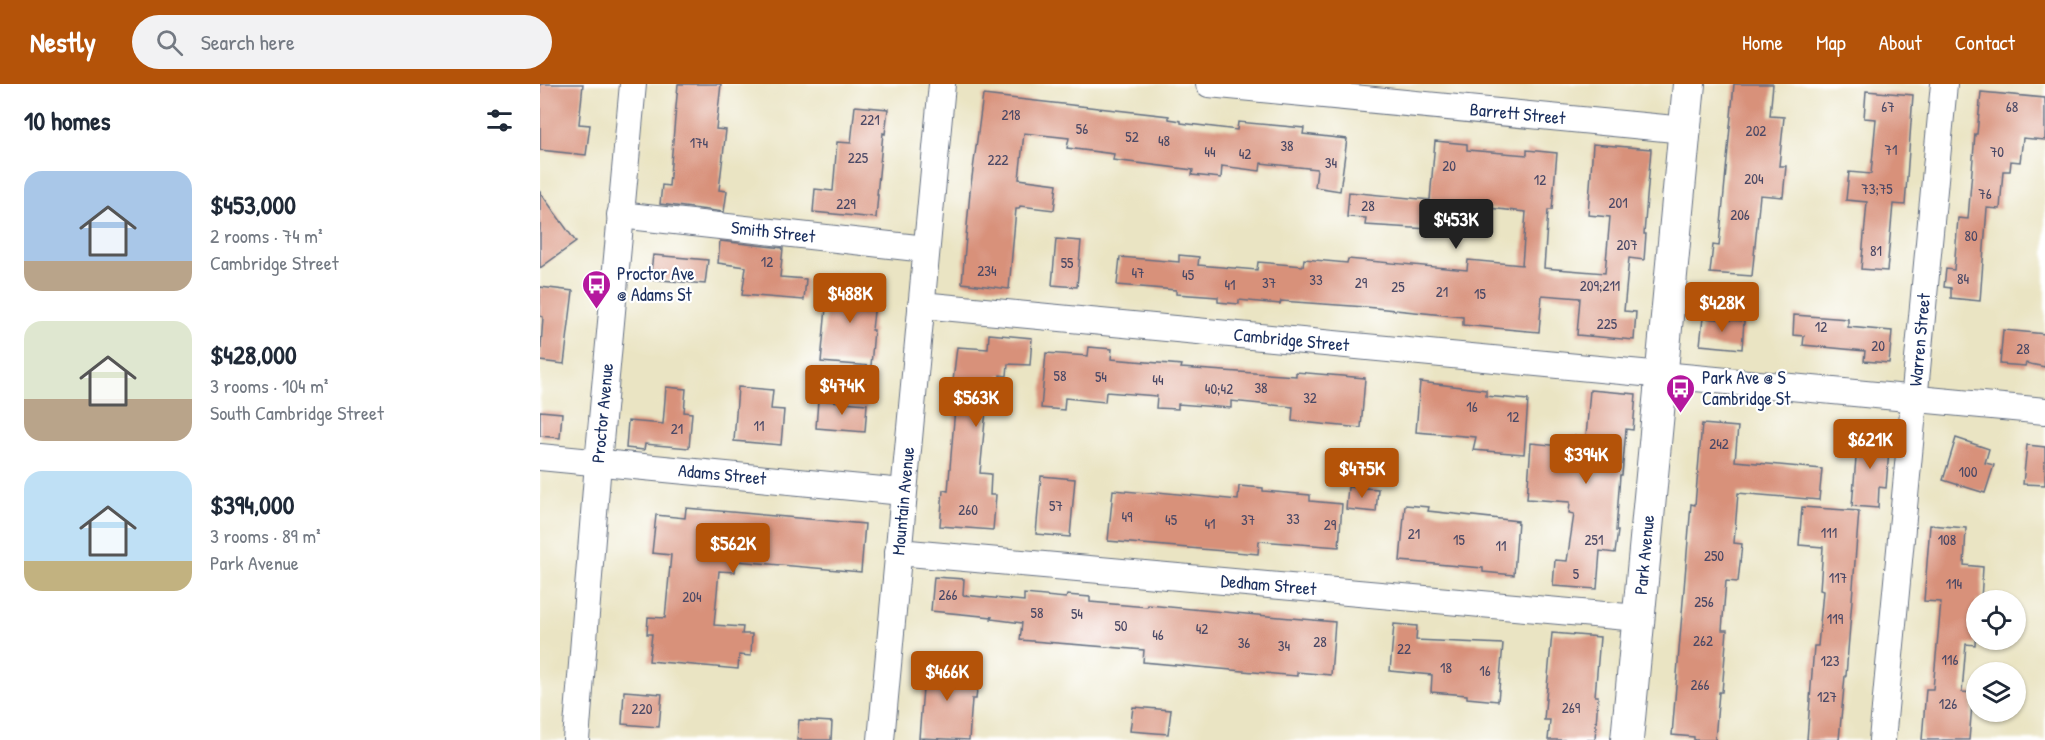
<!DOCTYPE html>
<meta charset="utf-8">
<style>
:root{--surface:#fff;--page:#f2f2f3;--text:#1f2937;--muted:#747a83;--accent:#b45309}
body{margin:0;font-family:"Patrick Hand",sans-serif;background:var(--page);color:var(--text);height:100vh;display:flex;flex-direction:column;font-size:22px;white-space:nowrap}
*{box-sizing:border-box;margin:0}
p{font-size:20px;color:var(--muted)}
.icon{flex:none;width:33px;height:33px;fill:none;stroke:currentColor;stroke-width:2;stroke-linecap:round;stroke-linejoin:round}
.map{position:relative;flex:1;overflow:hidden}
.side{display:flex;flex-direction:column;background:var(--surface);width:540px}
.side>*{flex:none}
.buttons{position:absolute;left:1426px;top:506px;display:grid;gap:12px}
.buttons a{display:grid;place-items:center;width:60px;height:60px;border-radius:50%;background:var(--surface);box-shadow:0 2px 4px #0004;font-size:30px}
.price{position:absolute;translate:-50% -51px;padding:0 14px;border-radius:6px;background:var(--accent);color:#fff;font-size:20px;line-height:39px;filter:drop-shadow(0 2px 3px #0008)}
.price::after{content:'';position:absolute;left:50%;top:36px;width:18px;height:14px;margin-left:-9px;background:inherit;clip-path:polygon(0 0,100% 0,50% 100%)}
.price.on{background:#222;color:#fff}
ul{padding:0;list-style:none}
li{display:flex;align-items:center;gap:18px;height:150px;padding:0 24px}
li span{display:grid;place-items:center;flex:none;width:168px;height:120px;border-radius:18px;color:#555}
li>.icon{margin-inline-start:auto}
span .icon{width:72px;height:72px;fill:#fffc;stroke-width:1}
li b{font-size:26px}
h2{display:flex;justify-content:space-between;align-items:center;height:72px;padding:0 24px;font-size:26px}
header{display:flex;align-items:center;gap:36px;box-sizing:border-box;height:84px;padding:0 30px;background:var(--accent);color:#fff}
header strong{font-size:28px}
nav{display:flex;gap:33px;margin-inline-start:auto;font-size:21px}
.search{width:420px;height:54px;background:var(--page);display:flex;align-items:center;gap:15px;box-sizing:border-box;padding:0 21px;border-radius:33px;color:var(--muted);font-size:22px}
main{display:flex;flex:1;min-height:0}
.map>svg:first-child{display:block}
</style>
<header>
<strong>Nestly</strong>
<div class="search"><svg class="icon" aria-label="search" viewBox="0 0 24 24"><circle cx="10" cy="10" r="6"/><path d="M15 15l6 6"/></svg>Search here</div>
<nav><a>Home</a><a>Map</a><a>About</a><a>Contact</a></nav>
</header>
<main>
<section class="side">
<h2>10 homes<svg class="icon" aria-label="filters" viewBox="0 0 24 24"><path d="M4 7h16M4 17h16"/><circle cx="9" cy="7" r="2"/><circle cx="15" cy="17" r="2"/></svg></h2>
<ul>
<li><span style="background:linear-gradient(#a9c7e8 75%,#b9a48a 0)"><svg class="icon" aria-label="home" viewBox="0 0 24 24"><path d="M3 11l9-7 9 7M6 9v11h12V9"/></svg></span><div><b>$453,000</b><p>2 rooms · 74 m²</p><p>Cambridge Street</p></div></li>
<li><span style="background:linear-gradient(#dfe7d0 65%,#b9a48a 0)"><svg class="icon" aria-label="home" viewBox="0 0 24 24"><path d="M3 11l9-7 9 7M6 9v11h12V9"/></svg></span><div><b>$428,000</b><p>3 rooms · 104 m²</p><p>South Cambridge Street</p></div></li>
<li><span style="background:linear-gradient(#bfe0f5 75%,#c2b280 0)"><svg class="icon" aria-label="home" viewBox="0 0 24 24"><path d="M3 11l9-7 9 7M6 9v11h12V9"/></svg></span><div><b>$394,000</b><p>3 rooms · 89 m²</p><p>Park Avenue</p></div></li>
</ul>
</section>
<div class="map">
<svg width="1505" height="656" viewBox="0 0 1505 656">
<rect width="100%" height="100%" fill="#fff"/>
<filter id="ink" filterUnits="userSpaceOnUse"><feTurbulence type="fractalNoise" baseFrequency=".0167" numOctaves="2"/><feDisplacementMap in="SourceGraphic" scale="12" xChannelSelector="R" yChannelSelector="G"/><feConvolveMatrix kernelMatrix="1 2 1 2 8 2 1 2 1" color-interpolation-filters="sRGB"/></filter>
<filter id="wash" filterUnits="userSpaceOnUse"><feTurbulence type="fractalNoise" baseFrequency=".008" numOctaves="4" result="noise"/><feDisplacementMap in="SourceGraphic" scale="24" xChannelSelector="R" yChannelSelector="G"/><feGaussianBlur stdDeviation="1.35" result="paint"/><feColorMatrix in="noise" values="0 0 0 0 0 0 0 0 0 0 0 0 0 0 0 0 0 1.4 0 .05"/><feComposite in="paint" operator="in"/></filter>
<g filter="url(#wash)">
<rect width="100%" height="100%" fill="#eae4c3"/>
<g id="blocks">
<g fill="#d8917a">
<polygon points="0,0 43,0 39,40 50,41 46,71 0,66"/>
<polygon points="138,0 181,0 176,45 186,46 179,106 187,107 184,128 120,120 122,101 129,102"/>
<polygon points="1194,0 1233,0 1230,32 1244,33 1239,82 1246,82 1243,113 1220,111 1212,192 1170,189 1173,161 1179,162"/>
<polygon points="1326,7 1373,11 1365,121 1353,120 1347,187 1321,185 1327,118 1306,116 1309,88 1331,90 1336,35 1324,34"/>
<polygon points="1441,8 1505,14 1505,56 1483,54 1480,78 1471,77 1470,87 1463,87 1460,125 1447,124 1440,217 1411,214 1411,204 1404,203 1406,185 1414,186 1418,134 1428,135 1435,50 1437,50"/>
<polygon points="443,11 629,32 629,35 641,37 641,39 697,46 698,38 764,44 763,50 807,55 800,107 775,103 777,85 721,79 720,87 682,82 681,94 652,91 653,86 573,76 574,70 527,64 529,54 484,49 479,95 517,100 514,126 480,122 479,125 476,125 469,205 422,199 430,108"/>
<polygon points="315,22 348,25 345,50 343,49 337,111 338,111 336,134 273,128 275,105 293,107 297,58 311,59"/>
<polygon points="895,57 927,60 927,66 987,71 987,66 1017,69 1012,126 1008,126 1004,184 1065,189 1070,133 1048,131 1053,60 1111,65 1104,150 1106,150 1104,176 1089,174 1084,227 1096,228 1094,256 1037,251 1040,214 1002,211 999,248 923,241 923,233 826,223 741,217 740,220 699,216 699,220 678,218 678,213 636,210 636,206 577,201 580,173 639,178 639,171 659,173 658,181 717,186 718,178 763,182 764,175 807,179 808,175 927,186 928,176 982,181 986,128 891,118 889,145 825,141 826,134 807,133 809,108 890,116"/>
<polygon points="0,108 36,158 0,184"/>
<polygon points="516,155 541,157 537,203 512,201"/>
<polygon points="180,157 243,164 240,193 266,195 264,216 202,211 206,183 178,179"/>
<polygon points="113,171 168,176 165,200 110,195"/>
<polygon points="307,197 337,200 332,246 334,246 331,282 281,278 288,202 307,204"/>
<polygon points="0,203 33,207 24,280 0,277 3,233 0,232"/>
<polygon points="1254,231 1308,235 1308,243 1352,247 1349,279 1324,277 1325,267 1263,261 1264,252 1253,251"/>
<polygon points="1163,234 1204,237 1202,265 1160,261"/>
<polygon points="1463,246 1505,250 1505,283 1486,279 1485,282 1460,280"/>
<polygon points="449,250 492,254 490,281 468,280 467,292 460,291 457,327 446,326 440,389 451,390 450,411 456,411 453,446 400,442 403,406 408,407 415,324 410,323 417,263 448,265"/>
<polygon points="549,263 572,265 571,275 642,281 641,284 756,292 756,288 825,294 821,344 752,337 753,323 691,317 691,324 638,320 638,325 616,324 617,312 566,308 565,318 525,314 524,326 501,324 506,269 548,272"/>
<polygon points="880,298 946,306 946,312 988,316 984,370 933,366 936,353 876,348"/>
<polygon points="126,303 146,305 144,328 152,329 149,364 105,360 104,366 86,364 88,337 123,340"/>
<polygon points="198,303 233,306 231,325 244,326 241,361 194,357"/>
<polygon points="1050,306 1096,310 1093,346 1086,345 1082,391 1080,391 1076,447 1078,447 1075,469 1060,467 1057,505 1013,502 1015,476 1027,477 1034,430 1029,429 1030,418 987,415 991,359 1031,363 1032,352 1046,353"/>
<polygon points="278,316 327,320 325,348 276,344"/>
<polygon points="0,327 22,329 20,354 0,352"/>
<polygon points="1162,340 1198,343 1195,377 1282,385 1279,416 1198,409 1194,459 1202,460 1198,498 1186,497 1182,546 1187,546 1182,608 1179,608 1175,656 1154,656 1154,653 1132,651 1151,420 1155,421"/>
<polygon points="1318,350 1350,353 1346,404 1339,403 1338,424 1312,422"/>
<polygon points="1416,354 1449,365 1445,379 1454,381 1445,409 1403,396"/>
<polygon points="1487,361 1505,363 1505,401 1483,400"/>
<polygon points="501,392 535,395 530,453 496,450"/>
<polygon points="699,402 723,404 723,407 770,411 770,417 802,420 799,463 719,457 718,470 568,457 573,406 618,410 618,408 698,416"/>
<polygon points="808,403 838,405 836,428 806,425"/>
<polygon points="865,421 889,423 888,427 978,437 974,491 943,488 943,484 860,477"/>
<polygon points="1262,423 1319,427 1306,592 1305,592 1299,656 1267,656 1274,562 1278,562 1283,507 1280,506 1283,463 1259,461"/>
<polygon points="146,424 325,440 321,488 196,477 195,488 179,487 174,541 203,543 202,550 212,550 211,572 199,571 198,585 109,577 112,550 107,550 108,533 125,534 131,471 112,469 116,431 145,434"/>
<polygon points="1390,441 1426,444 1424,481 1443,483 1441,516 1437,516 1435,561 1426,560 1422,608 1433,609 1429,656 1382,656 1386,605 1393,605 1401,518 1384,517"/>
<polygon points="394,493 424,495 423,511 484,517 484,510 526,514 527,511 550,513 550,518 607,523 608,521 795,538 791,591 757,588 757,592 603,578 604,566 480,556 482,539 451,535 452,533 391,527"/>
<polygon points="854,540 877,542 876,556 963,560 958,617 927,614 927,611 891,608 892,591 850,587"/>
<polygon points="1012,549 1060,553 1055,612 1058,612 1055,656 1008,656 1010,636 1004,636"/>
<polygon points="385,579 430,583 429,594 438,595 436,615 432,615 429,656 379,654"/>
<polygon points="84,607 122,610 119,643 82,640"/>
<polygon points="593,623 631,626 628,650 590,647"/>
<polygon points="259,636 292,638 291,656 257,656"/>
</g>
</g>
</g>
<g filter="url(#ink)">
<use href="#blocks" fill-opacity="0" stroke="#636e81" stroke-width="1.5"/>
<g fill="none" stroke-linecap="round" stroke-linejoin="round">
<defs>
<g id="minor">
<path id="s1" d="M669 0 1145 46"/>
<path id="s2" d="M80 131 386 165"/>
<path id="s3" d="M381 221 1505 327"/>
<path id="s4" d="M0 373 363 408"/>
<path id="s5" d="M358 468 1098 534"/>
<path id="s6" d="M36 656 58 379 93 0"/>
<path id="s7" d="M341 656 402 0"/>
<path id="s8" d="M1342 656 1404 0"/>
</g>
<g id="major">
<path id="s9" d="M1087 656 1149 0"/>
</g>
</defs>
<use href="#minor" stroke="#636e81" stroke-width="28"/>
<use href="#major" stroke="#636e81" stroke-width="34"/>
<use href="#minor" stroke="#fff" stroke-width="26"/>
<use href="#major" stroke="#fff" stroke-width="32"/>
</g>
</g>
<defs>
<symbol id="bus-pin" viewBox="-11 -11 22 30"><path d="M0 17L-7.5 6A9.5 9.5 0 1 1 7.5 6Z" fill="#b5179e" stroke="#fff"/><path d="M-5-6H5V4H4V6H2V4H-2V6H-4V4H-5ZM-3.5-4V0h7V-4ZM-3.5 1.2v1.5H-2V1.2ZM2 1.2v1.5H3.5V1.2Z" fill="#fff"/></symbol>
</defs>
<g fill-rule="evenodd">
<use href="#bus-pin" x="40" y="184" width="33" height="45"/>
<use href="#bus-pin" x="1124" y="288" width="33" height="45"/>
</g>
<g text-anchor="middle" stroke-width="4.5" stroke-linejoin="round" paint-order="stroke">
<g font-size="15" fill="#4a4865">
<text x="1348" y="28">67</text>
<text x="1472" y="28">68</text>
<text x="471" y="36">218</text>
<text x="330" y="41">221</text>
<text x="542" y="50">56</text>
<text x="1216" y="52">202</text>
<text x="592" y="58">52</text>
<text x="624" y="62">48</text>
<text x="159" y="64">174</text>
<text x="747" y="67">38</text>
<text x="1351" y="71">71</text>
<text x="670" y="73">44</text>
<text x="1457" y="73">70</text>
<text x="705" y="75">42</text>
<text x="318" y="79">225</text>
<text x="458" y="81">222</text>
<text x="791" y="84">34</text>
<text x="909" y="87">20</text>
<text x="1214" y="100">204</text>
<text x="1000" y="101">12</text>
<text x="1337" y="110">73;75</text>
<text x="1445" y="115">76</text>
<text x="1078" y="124">201</text>
<text x="306" y="125">229</text>
<text x="828" y="127">28</text>
<text x="1200" y="136">206</text>
<text x="1431" y="157">80</text>
<text x="1087" y="166">207</text>
<text x="1336" y="172">81</text>
<text x="227" y="183">12</text>
<text x="527" y="184">55</text>
<text x="447" y="192">234</text>
<text x="598" y="194">47</text>
<text x="648" y="196">45</text>
<text x="1423" y="200">84</text>
<text x="776" y="201">33</text>
<text x="729" y="204">37</text>
<text x="821" y="204">29</text>
<text x="690" y="206">41</text>
<text x="1060" y="207">209;211</text>
<text x="858" y="208">25</text>
<text x="902" y="213">21</text>
<text x="940" y="215">15</text>
<text x="1067" y="245">225</text>
<text x="1281" y="248">12</text>
<text x="1338" y="267">20</text>
<text x="1483" y="270">28</text>
<text x="520" y="297">58</text>
<text x="561" y="298">54</text>
<text x="618" y="301">44</text>
<text x="721" y="309">38</text>
<text x="679" y="310">40;42</text>
<text x="770" y="319">32</text>
<text x="932" y="328">16</text>
<text x="973" y="338">12</text>
<text x="219" y="347">11</text>
<text x="137" y="350">21</text>
<text x="1179" y="365">242</text>
<text x="1428" y="393">100</text>
<text x="516" y="427">57</text>
<text x="428" y="431">260</text>
<text x="587" y="438">49</text>
<text x="753" y="440">33</text>
<text x="631" y="441">45</text>
<text x="708" y="441">37</text>
<text x="670" y="445">41</text>
<text x="790" y="446">29</text>
<text x="1289" y="454">111</text>
<text x="874" y="455">21</text>
<text x="919" y="461">15</text>
<text x="1054" y="461">251</text>
<text x="1407" y="461">108</text>
<text x="961" y="467">11</text>
<text x="1174" y="477">250</text>
<text x="1036" y="495">5</text>
<text x="1298" y="499">117</text>
<text x="1414" y="505">114</text>
<text x="408" y="516">266</text>
<text x="152" y="518">204</text>
<text x="1164" y="523">256</text>
<text x="497" y="534">58</text>
<text x="537" y="535">54</text>
<text x="1295" y="540">119</text>
<text x="581" y="547">50</text>
<text x="662" y="550">42</text>
<text x="618" y="556">46</text>
<text x="1163" y="562">262</text>
<text x="780" y="563">28</text>
<text x="704" y="564">36</text>
<text x="744" y="567">34</text>
<text x="864" y="570">22</text>
<text x="1410" y="581">116</text>
<text x="1290" y="582">123</text>
<text x="906" y="589">18</text>
<text x="945" y="592">16</text>
<text x="1160" y="606">266</text>
<text x="1287" y="618">127</text>
<text x="1408" y="625">126</text>
<text x="1031" y="629">269</text>
<text x="102" y="630">220</text>
</g>
<g font-size="18" fill="#1b2f5e" stroke="#fff">
<text dy="6" stroke="none"><textPath href="#s1" startOffset="310">Barrett Street</textPath></text>
<text dy="6" stroke="none"><textPath href="#s2" startOffset="154">Smith Street</textPath></text>
<text dy="6" stroke="none"><textPath href="#s3" startOffset="372">Cambridge Street</textPath></text>
<text dy="6" stroke="none"><textPath href="#s8" startOffset="402">Warren Street</textPath></text>
<text dy="6" stroke="none"><textPath href="#s6" startOffset="328">Proctor Avenue</textPath></text>
<text dy="6" stroke="none"><textPath href="#s4" startOffset="183">Adams Street</textPath></text>
<text dy="6" stroke="none"><textPath href="#s7" startOffset="240">Mountain Avenue</textPath></text>
<text dy="6" stroke="none"><textPath href="#s9" startOffset="186">Park Avenue</textPath></text>
<text dy="6" stroke="none"><textPath href="#s5" startOffset="372">Dedham Street</textPath></text>
</g>
<g font-size="18" fill="#1b2f5e" stroke="#fff" text-anchor="start">
<text x="77" y="196">Proctor Ave<tspan x="77" dy="21">@ Adams St</tspan></text>
<text x="1162" y="300">Park Ave @ S<tspan x="1162" dy="21">Cambridge St</tspan></text>
</g>
</g>
</svg>
<div class="buttons">
<a><svg class="icon" aria-label="locate" viewBox="0 0 24 24"><circle cx="12" cy="12" r="6"/><path d="M12 2v4M12 18v4M2 12h4M18 12h4"/></svg></a>
<a><svg class="icon" aria-label="layers" viewBox="0 0 24 24"><path d="M12 4l9 5-9 5-9-5zM3 14l9 5 9-5"/></svg></a>
</div>
<b class="price on" style="left:916px;top:166px">$453K</b>
<b class="price" style="left:310px;top:240px">$488K</b>
<b class="price" style="left:1182px;top:249px">$428K</b>
<b class="price" style="left:302px;top:332px">$474K</b>
<b class="price" style="left:436px;top:344px">$563K</b>
<b class="price" style="left:1330px;top:386px">$621K</b>
<b class="price" style="left:1046px;top:401px">$394K</b>
<b class="price" style="left:822px;top:415px">$475K</b>
<b class="price" style="left:193px;top:490px">$562K</b>
<b class="price" style="left:407px;top:618px">$466K</b>
</div>
</main>
